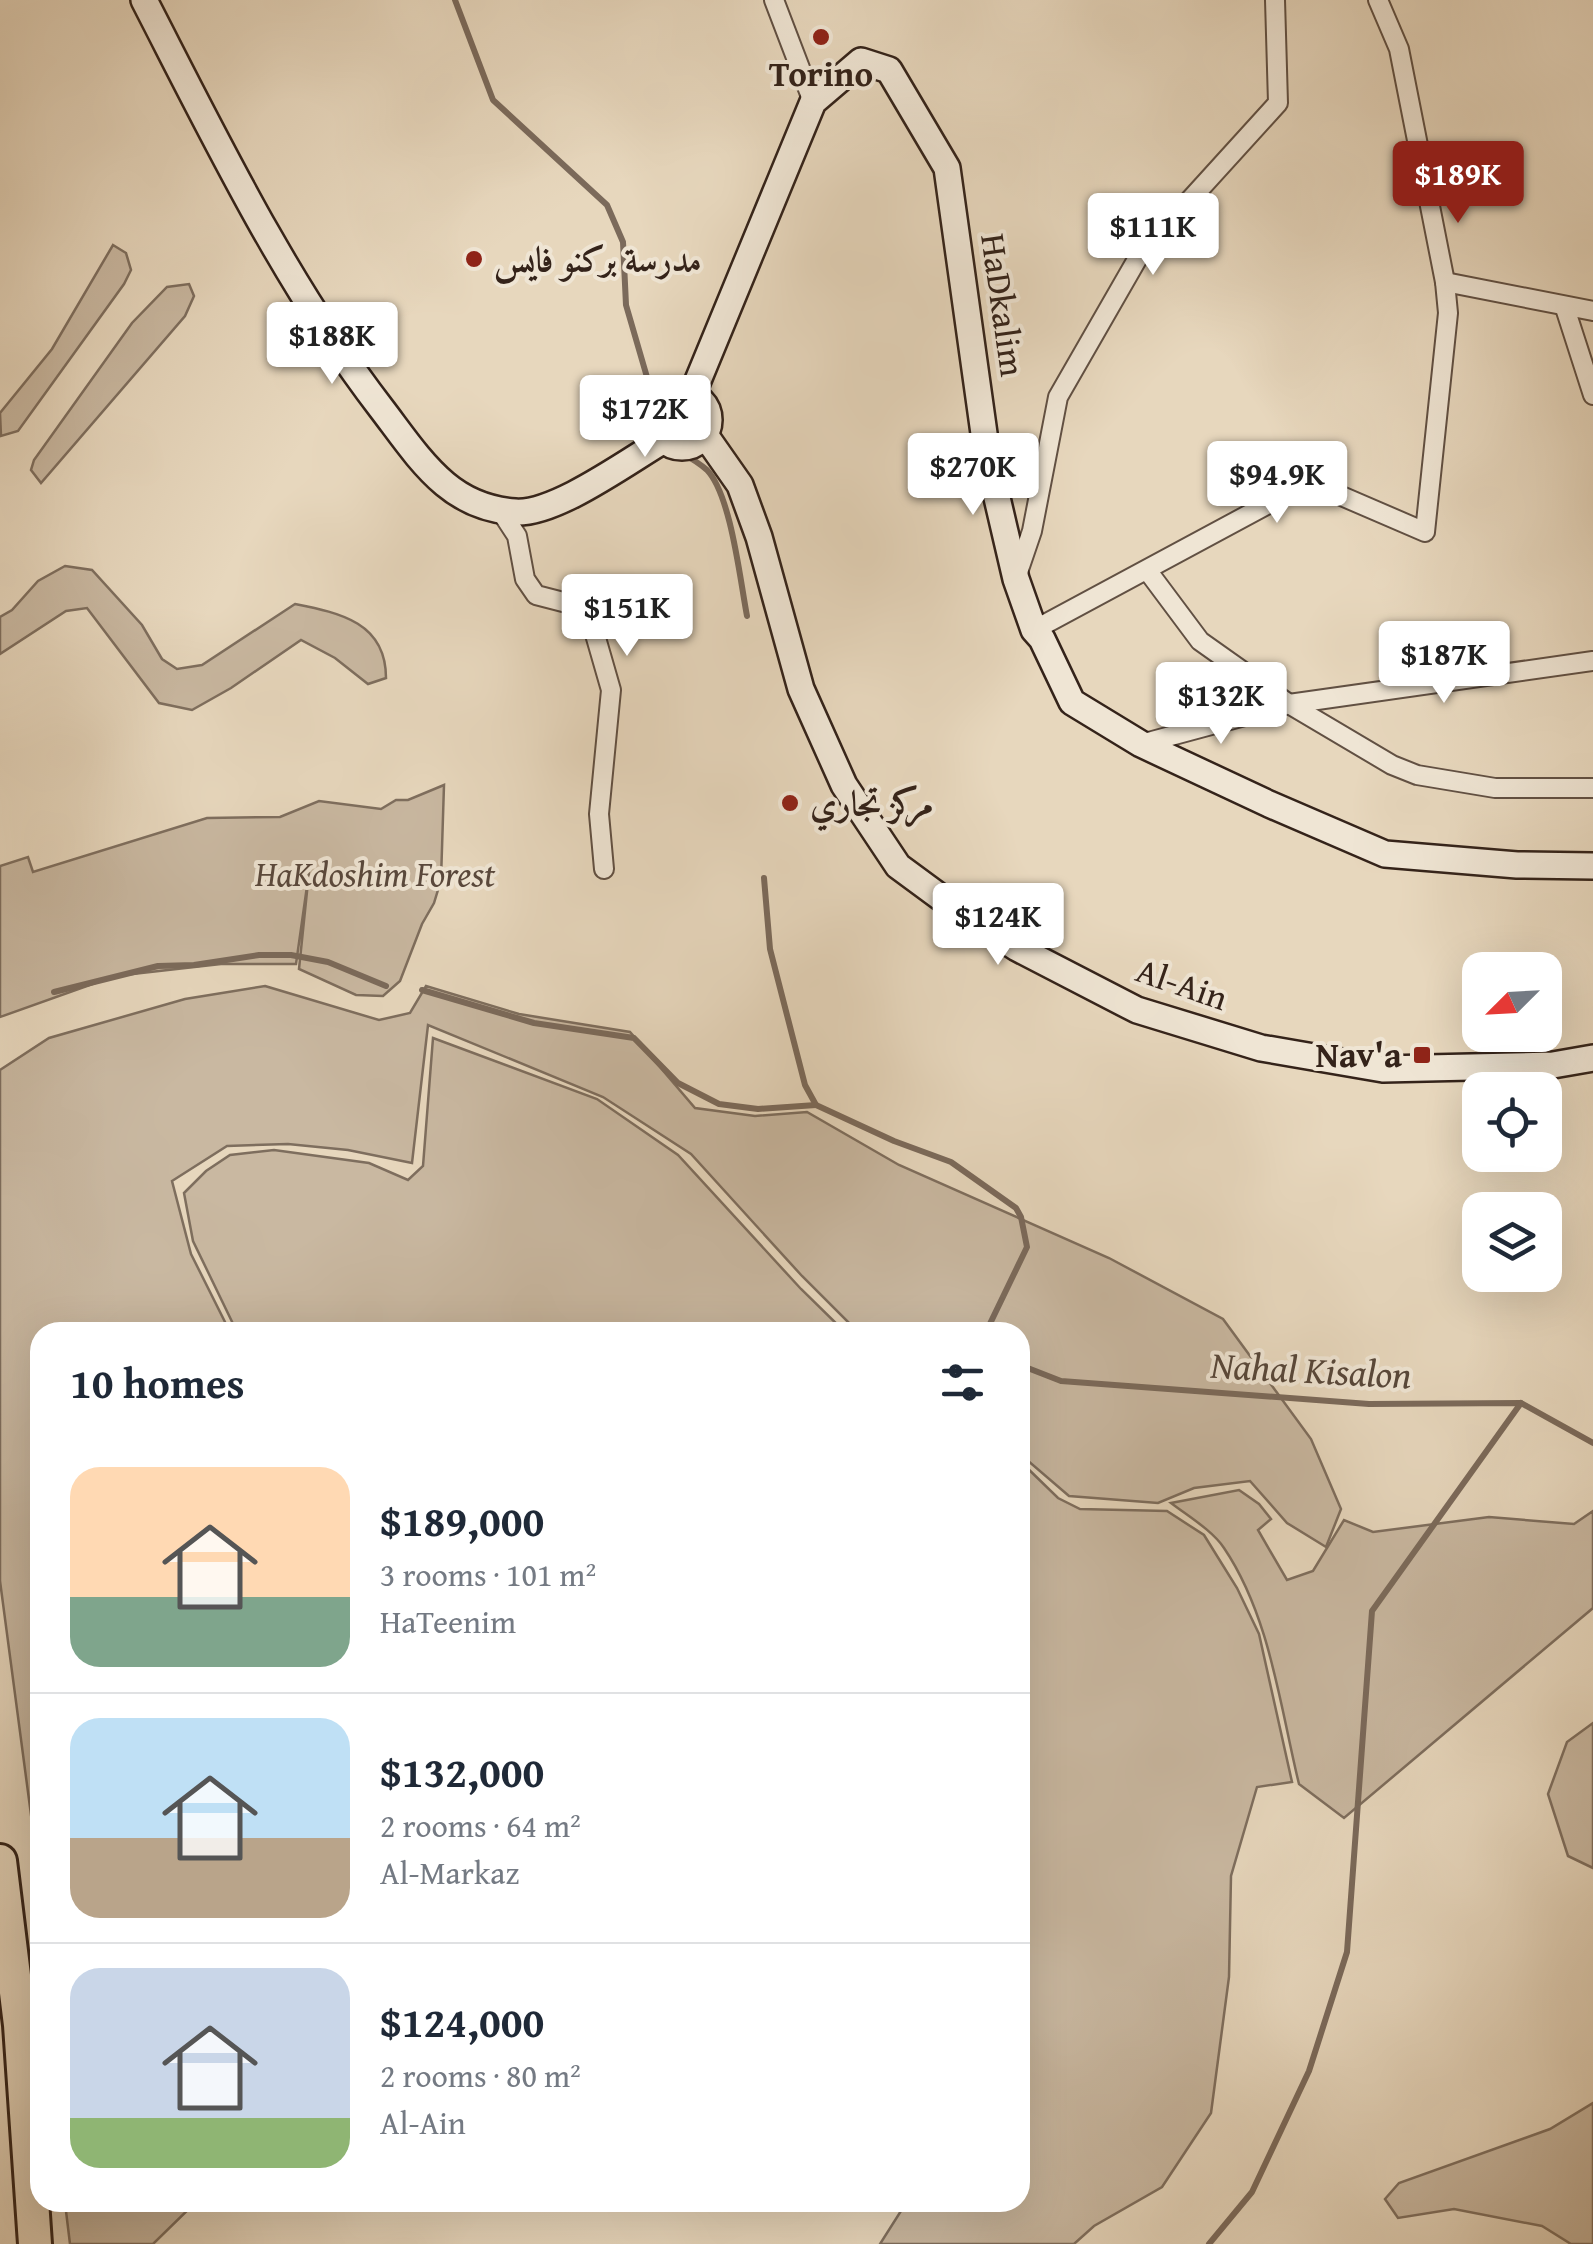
<!DOCTYPE html>
<meta charset="utf-8">
<style>
:root{--surface:#fff;--page:#f6f6f7;--text:#1f2937;--muted:#747a83;--line:#e0e1e3;--accent:#8f2418}
body{margin:0;font-family:"Gentium Book Plus",Amiri,serif;background:var(--page);color:var(--text);height:100vh;display:flex;flex-direction:column;font-size:38px;white-space:nowrap}
*{box-sizing:border-box;margin:0}
p{font-size:32px;color:var(--muted)}
.icon{flex:none;width:55px;height:55px;fill:none;stroke:currentColor;stroke-width:2;stroke-linecap:round;stroke-linejoin:round}
.map{position:relative;flex:1;overflow:hidden}
.details{position:absolute;left:30px;top:1322px;width:1000px;height:890px;display:flex;flex-direction:column;background:var(--surface);border-radius:30px;box-shadow:0 10px 40px #0002}
.details>*{flex:none}
.needle{width:65px;rotate:246deg}
.tools{position:absolute;left:1462px;top:952px;display:grid;gap:20px}
.tools a{display:grid;place-items:center;width:100px;height:100px;border-radius:20px;background:var(--surface);box-shadow:0 10px 40px #0002;font-size:50px}
.price{position:absolute;translate:-50% -85px;padding:0 22px;border-radius:10px;background:#fff;color:#222;font-size:32px;line-height:65px;filter:drop-shadow(0 2px 5px #0008)}
.price::after{content:'';position:absolute;left:50%;top:60px;width:30px;height:22px;margin-left:-15px;background:inherit;clip-path:polygon(0 0,100% 0,50% 100%)}
.price.on{background:var(--accent);color:#fff}
ul{padding:0;list-style:none}
li{display:flex;align-items:center;gap:30px;height:250px;padding:0 40px}
li+li{border-top:2px solid var(--line)}
li span{display:grid;place-items:center;flex:none;width:280px;height:200px;border-radius:30px;color:#555}
li>.icon{margin-inline-start:auto}
span .icon{width:120px;height:120px;fill:#fffc;stroke-width:1}
li b{font-size:42px}
h2{display:flex;justify-content:space-between;align-items:center;height:120px;padding:0 40px;font-size:42px}
.map>svg:first-child{display:block}
</style>
<div class="map">
<svg width="1593" height="2244" viewBox="0 0 1593 2244">
<rect width="100%" height="100%" fill="#e7d7bd"/>
<filter id="stains"><feTurbulence type="fractalNoise" baseFrequency=".002" numOctaves="4"/><feColorMatrix values="0 0 0 0 .2 0 0 0 0 .09 0 0 0 0 .02 0 0 0 .5 -.17"/></filter>
<radialGradient id="worn" r=".72"><stop offset=".6" stop-color="#630" stop-opacity="0"/><stop offset="1" stop-color="#630" stop-opacity=".3"/></radialGradient>
<g fill="#c9b8a1" stroke="#7e6e5e" stroke-width="2.5">
<polygon points="113,245 126,253 131,270 124,284 18,431 1,436 0,413 52,349"/>
<polygon points="189,284 194,296 185,316 41,483 31,470 34,460 132,323 167,287"/>
<path d="M65 566 92 570 142 625 162 659 177 669 202 665 295 604C341 613 386 623 386 678L368 684 335 658 301 640 231 688 192 710 159 703 87 608 66 611 0 654V617L12 610 38 581Z"/>
<polygon points="444,785 441,880 434,903 422,924 400,981 383,996 356,995 299,969 309,872 296,964 221,964 115,976 0,1017 0,866 28,857 33,872 207,818 280,817 319,801 381,809 396,800 408,800"/>
<polygon points="265,986 379,1020 410,1013 426,986 519,1014 630,1032 695,1108 755,1116 807,1112 899,1165 1109,1258 1223,1319 1311,1439 1341,1509 1326,1547 1287,1523 1250,1481 1194,1488 1158,1503 1069,1496 1020,1454 1020,1332 858,1332 802,1276 691,1154 603,1097 428,1025 412,1163 348,1150 288,1144 227,1146 172,1181 191,1254 230,1332 40,1332 40,1859 37,1860 0,1581 0,1070 49,1038 185,999"/>
<polygon points="433,1038 597,1099 678,1155 801,1289 845,1332 237,1332 193,1241 184,1193 206,1171 230,1155 274,1150 369,1163 408,1180 423,1166"/>
<polygon points="1020,1461 1058,1498 1080,1509 1167,1511 1204,1535 1237,1588 1259,1634 1292,1782 1257,1787 1231,1876 1229,1977 1211,2113 1162,2187 1094,2226 1074,2244 880,2244 906,2203 1020,2202"/>
<path d="M1239 1490 1259 1504 1271 1519 1258 1530 1287 1580 1313 1571 1344 1520 1373 1532 1489 1517 1574 1524 1593 1511V1608L1344 1818 1299 1784C1280 1706 1270 1616 1224 1548 1213 1531 1188 1516 1171 1503Z"/>
<polygon points="1593,1723 1593,1868 1568,1856 1548,1794 1567,1742"/>
<polygon points="40,1869 40,2017 34,1940 35,1871"/>
<polygon points="1593,2103 1593,2244 1571,2244 1542,2226 1454,2209 1398,2218 1385,2199 1399,2183 1550,2129"/>
<polygon points="65,2203 65,2202 195,2203 153,2244 70,2244"/>
</g>
<g fill="none" stroke-linecap="round" stroke-linejoin="round">
<g stroke="#7b6a5b" stroke-width="6">
<polyline points="455,0 493,100 607,205 623,242 626,305 649,384"/>
<path d="M680 452C689 457 699 463 707 470 731 495 740 580 747 616"/>
<polyline points="764,878 770,949 805,1085 816,1105 894,1141 951,1162 1016,1208 1021,1217 1027,1247 986,1332"/>
<polyline points="422,990 534,1023 634,1038 678,1083 719,1104 758,1109 816,1105"/>
<polyline points="54,992 158,966 194,965 259,955 291,955 328,962 386,986"/>
<polyline points="1020,1365 1061,1381 1369,1404 1521,1403 1593,1443"/>
<polyline points="1209,2244 1252,2192 1309,2071 1347,1952 1372,1611 1521,1403"/>
</g>
<defs>
<g id="street">
<polyline points="774,0 813,102"/>
<polyline points="1445,282 1593,311"/>
<polyline points="1565,308 1593,395"/>
<polyline points="500,510 517,536 525,579 536,595 567,603 590,617 611,690 599,814 604,869"/>
<polyline points="1147,570 1200,641 1289,704 1392,765 1417,775 1495,788 1593,788"/>
<polyline points="1016,578 1032,531 1058,397 1139,256 1278,103 1275,0"/>
<polyline points="1034,630 1309,482 1425,532 1448,313 1445,282 1399,49 1378,0"/>
<polyline points="1141,744 1289,704 1593,661"/>
</g>
<g id="secondary">
<path d="M144 0C216 140 285 283 381 408 401 434 420 463 445 484 464 500 489 510 515 512 555 515 628 461 664 440"/>
<circle cx="682" cy="420" r="27"/>
<polyline points="692,395 813,102 861,61 889,70 947,168 987,455 1016,579 1034,630 1042,639 1072,702 1141,744 1269,804 1385,854 1517,865 1593,866"/>
<polyline points="705,435 740,485 759,537 801,689 844,785 898,866 955,908 1017,948 1137,1010 1261,1048 1383,1069 1553,1065 1593,1058"/>
</g>
<polyline id="highway" points="0,1861 20,2025 35,2244"/>
</defs>
<use href="#street" stroke="#615043" stroke-width="22"/>
<use href="#secondary" stroke="#34231a" stroke-width="30"/>
<use href="#highway" stroke="#34231a" stroke-width="38"/>
<use href="#street" stroke="#efe5d4" stroke-width="18"/>
<use href="#secondary" stroke="#efe5d4" stroke-width="25"/>
<use href="#highway" stroke="#e7d7bd" stroke-width="32"/>
</g>
<g fill="#8f2418" stroke="#efe5d4" stroke-width="4">
<circle cx="821" cy="37" r="10"/>
<circle cx="474" cy="259" r="10"/>
<circle cx="790" cy="803" r="10"/>
<rect x="1412" y="1045" width="20" height="20" rx="5"/>
</g>
<g text-anchor="middle" stroke-width="8" stroke-linejoin="round" paint-order="stroke">
<g font-size="35" font-weight="bold" fill="#34231a" stroke="#efe5d4" text-anchor="start">
<text x="821" y="86" text-anchor="middle">Torino</text>
<text x="494" y="271">مدرسة بركنو فايس</text>
<text x="810" y="815">مركز تجاري</text>
<text x="1402" y="1067" text-anchor="end">Nav'a</text>
</g>
<g font-size="35" fill="#34231a" stroke="#efe5d4">
<text transform="translate(1003 305) rotate(82)" y="12">HaDkalim</text>
<text transform="translate(1182 984) rotate(19)" y="12">Al-Ain</text>
</g>
<g font-size="35" font-style="italic" fill="#59483c" stroke="#efe5d4">
<text x="375" y="886">HaKdoshim Forest</text>
</g>
<g font-size="38" font-style="italic" fill="#57473a" stroke="#efe5d4">
<text transform="translate(1311 1370) rotate(3)" y="13">Nahal Kisalon</text>
</g>
</g>
<rect width="100%" height="100%" filter="url(#stains)"/>
<rect width="100%" height="100%" fill="url(#worn)"/>
</svg>
<div class="tools">
<a><svg class="needle" viewBox="-14 -14 28 28"><path d="M0-13l5 13h-10z" fill="#e53935"/><path d="M0 13l5-13h-10z" fill="#747a83"/></svg></a>
<a><svg class="icon" aria-label="locate" viewBox="0 0 24 24"><circle cx="12" cy="12" r="6"/><path d="M12 2v4M12 18v4M2 12h4M18 12h4"/></svg></a>
<a><svg class="icon" aria-label="layers" viewBox="0 0 24 24"><path d="M12 4l9 5-9 5-9-5zM3 14l9 5 9-5"/></svg></a>
</div>
<b class="price on" style="left:1458px;top:226px">$189K</b>
<b class="price" style="left:1153px;top:278px">$111K</b>
<b class="price" style="left:332px;top:387px">$188K</b>
<b class="price" style="left:645px;top:460px">$172K</b>
<b class="price" style="left:973px;top:518px">$270K</b>
<b class="price" style="left:1277px;top:526px">$94.9K</b>
<b class="price" style="left:627px;top:659px">$151K</b>
<b class="price" style="left:1444px;top:706px">$187K</b>
<b class="price" style="left:1221px;top:747px">$132K</b>
<b class="price" style="left:998px;top:968px">$124K</b>
<section class="details">
<h2>10 homes<svg class="icon" aria-label="filters" viewBox="0 0 24 24"><path d="M4 7h16M4 17h16"/><circle cx="9" cy="7" r="2"/><circle cx="15" cy="17" r="2"/></svg></h2>
<ul>
<li><span style="background:linear-gradient(#ffd9b3 65%,#7fa58c 0)"><svg class="icon" aria-label="home" viewBox="0 0 24 24"><path d="M3 11l9-7 9 7M6 9v11h12V9"/></svg></span><div><b>$189,000</b><p>3 rooms · 101 m²</p><p>HaTeenim</p></div></li>
<li><span style="background:linear-gradient(#bfe0f5 60%,#b9a48a 0)"><svg class="icon" aria-label="home" viewBox="0 0 24 24"><path d="M3 11l9-7 9 7M6 9v11h12V9"/></svg></span><div><b>$132,000</b><p>2 rooms · 64 m²</p><p>Al-Markaz</p></div></li>
<li><span style="background:linear-gradient(#c9d6e8 75%,#8fb573 0)"><svg class="icon" aria-label="home" viewBox="0 0 24 24"><path d="M3 11l9-7 9 7M6 9v11h12V9"/></svg></span><div><b>$124,000</b><p>2 rooms · 80 m²</p><p>Al-Ain</p></div></li>
</ul>
</section>
</div>
